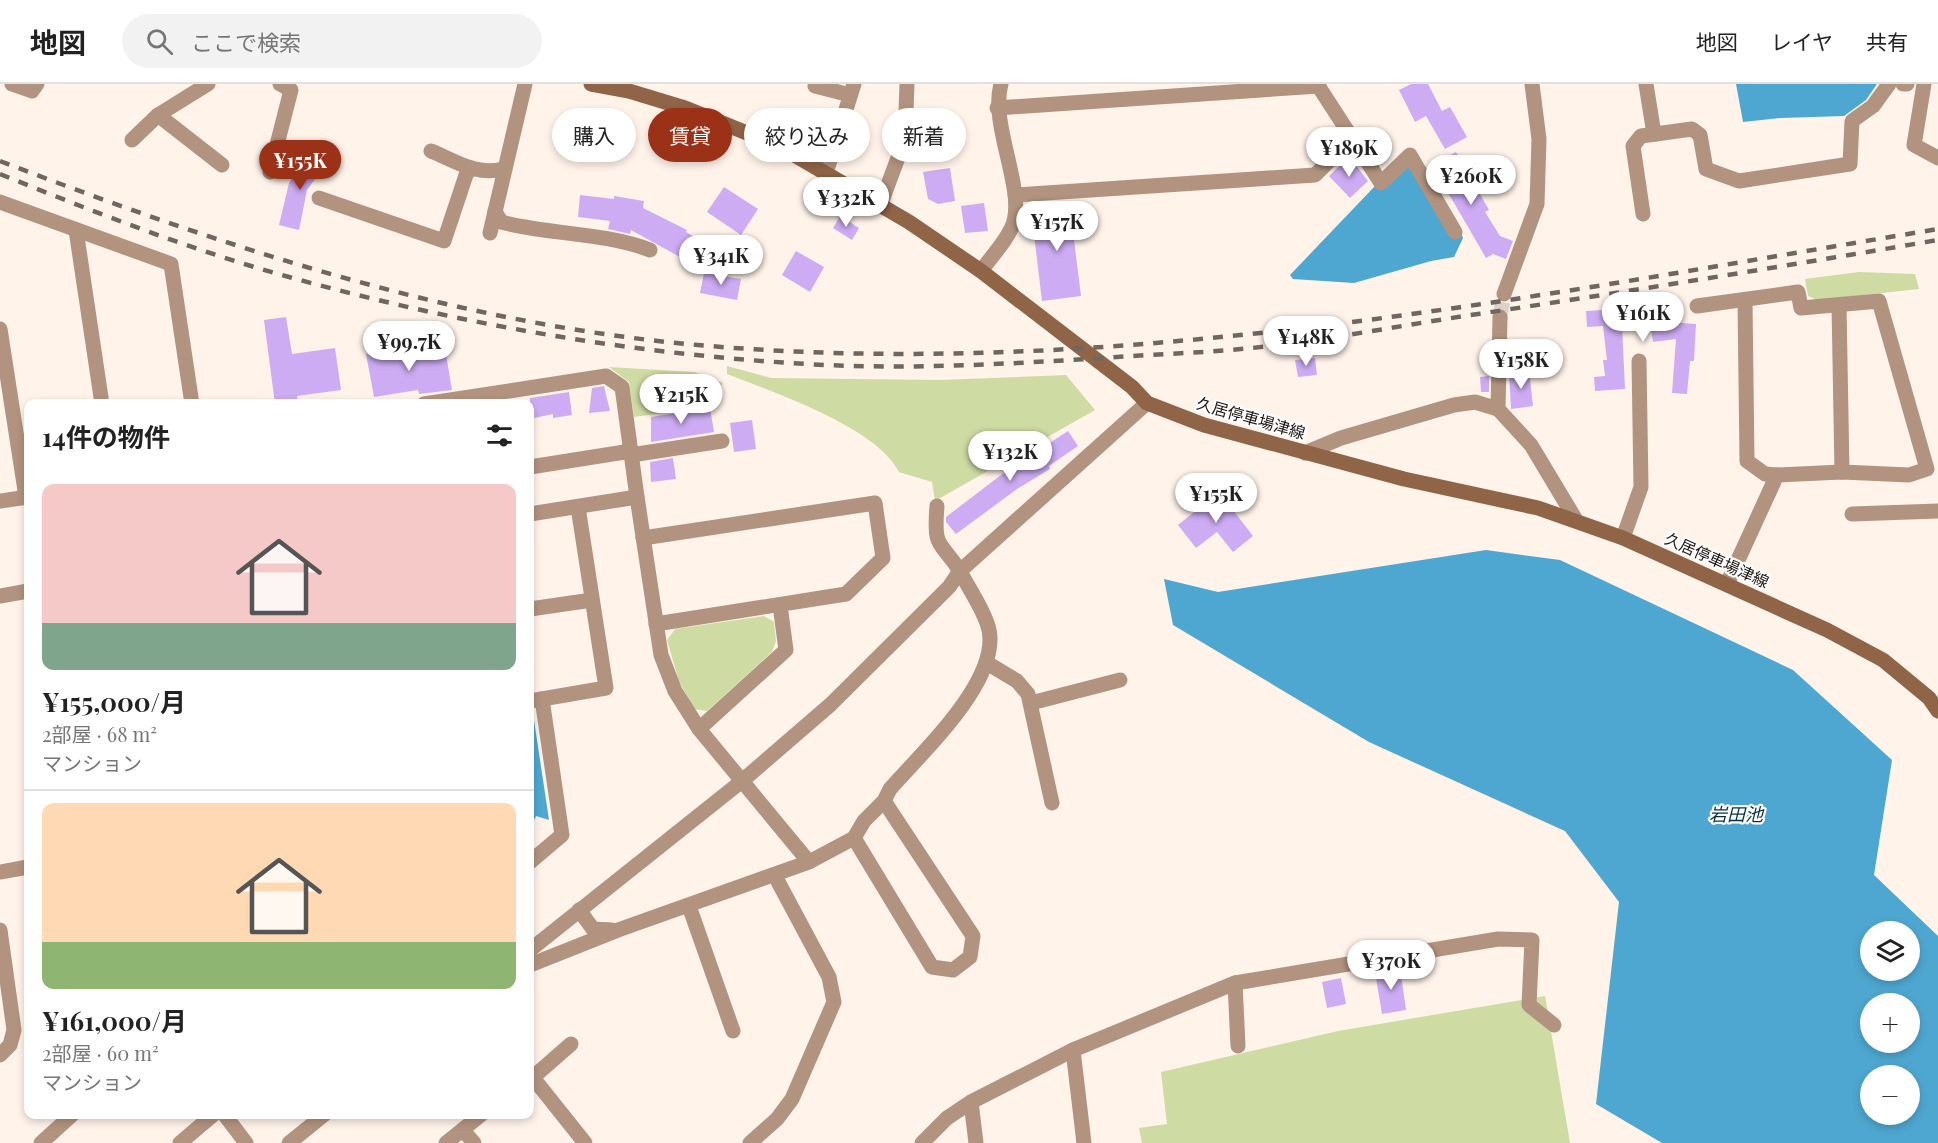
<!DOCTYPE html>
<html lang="ja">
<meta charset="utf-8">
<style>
:root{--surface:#fff;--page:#f2f2f2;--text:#222;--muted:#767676;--line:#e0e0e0;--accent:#9b3218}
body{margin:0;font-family:"Playfair Display","Noto Sans JP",serif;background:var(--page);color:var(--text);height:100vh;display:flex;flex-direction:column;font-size:22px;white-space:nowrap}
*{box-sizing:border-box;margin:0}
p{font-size:20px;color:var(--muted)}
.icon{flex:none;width:33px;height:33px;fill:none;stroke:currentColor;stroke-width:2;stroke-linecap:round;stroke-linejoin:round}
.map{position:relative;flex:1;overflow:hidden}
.panel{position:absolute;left:24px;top:315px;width:510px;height:720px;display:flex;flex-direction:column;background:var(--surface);border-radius:12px;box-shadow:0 3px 9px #0003}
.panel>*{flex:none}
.guide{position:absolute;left:552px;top:24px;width:570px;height:54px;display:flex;gap:12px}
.fabs{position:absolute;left:1860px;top:837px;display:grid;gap:12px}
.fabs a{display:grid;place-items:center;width:60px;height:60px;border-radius:50%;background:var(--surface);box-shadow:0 3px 9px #0003;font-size:30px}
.price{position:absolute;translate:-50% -51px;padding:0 14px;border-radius:21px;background:#fff;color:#222;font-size:20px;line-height:39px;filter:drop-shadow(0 2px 3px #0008)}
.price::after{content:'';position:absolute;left:50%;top:36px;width:18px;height:14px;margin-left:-9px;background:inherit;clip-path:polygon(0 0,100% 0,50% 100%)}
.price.on{background:var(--accent);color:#fff}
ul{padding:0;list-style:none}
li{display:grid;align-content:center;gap:12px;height:318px;padding:0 18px}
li+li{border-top:2px solid var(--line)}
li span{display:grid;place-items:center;height:186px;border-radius:12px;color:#555}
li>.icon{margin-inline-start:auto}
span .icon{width:108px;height:108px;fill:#fffc;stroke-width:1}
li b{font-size:26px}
h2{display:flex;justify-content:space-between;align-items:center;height:72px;padding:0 18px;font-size:26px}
.pill{padding:0 21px;border-radius:27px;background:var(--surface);box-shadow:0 3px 9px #0003;font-size:21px;line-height:54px}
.pill.on{background:var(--accent);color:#fff}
header{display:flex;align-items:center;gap:36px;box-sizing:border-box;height:84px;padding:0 30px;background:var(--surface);border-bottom:2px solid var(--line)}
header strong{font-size:28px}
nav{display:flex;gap:33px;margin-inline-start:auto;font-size:21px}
.search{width:420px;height:54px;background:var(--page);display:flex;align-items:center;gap:15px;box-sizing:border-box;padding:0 21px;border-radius:33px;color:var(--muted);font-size:22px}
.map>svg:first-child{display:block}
</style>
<header>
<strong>地図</strong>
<div class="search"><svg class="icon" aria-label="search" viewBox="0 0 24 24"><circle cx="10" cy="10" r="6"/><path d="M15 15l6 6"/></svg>ここで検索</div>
<nav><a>地図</a><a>レイヤ</a><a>共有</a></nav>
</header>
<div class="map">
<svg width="1938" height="1059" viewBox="0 0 1938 1059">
<rect width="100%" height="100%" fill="#fff3ea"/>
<g fill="#cedba3">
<polygon points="1859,188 1915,190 1919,205 1817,216 1808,212 1805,195"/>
<path d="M727 282 771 294 940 296 1066 291 1095 326 935 417 932 398 899 388C877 343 773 308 727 290Z"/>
<polygon points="609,283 694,288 723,299 710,317 711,322 634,333 629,298"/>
<polygon points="764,532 774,538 776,557 772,568 707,627 694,625 679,597 667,556 675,545"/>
<polygon points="1545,912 1570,1059 1142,1059 1139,1044 1167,1040 1161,988 1338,947"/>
</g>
<g fill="#4ea7d0" fill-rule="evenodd">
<polygon points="1736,0 1877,0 1866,16 1844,32 1781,34 1743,38"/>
<polygon points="1405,81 1410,83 1461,149 1463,154 1454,173 1431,177 1354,199 1293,195 1290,191 1375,102"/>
<path d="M1486 466 1560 476 1793 586 1892 676 1874 791 1938 852V1059H1662L1596 1020 1619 818 1565 747 1369 658 1173 541 1164 495 1218 508ZM1870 848H1910V886H1870ZM1870 920H1910V958H1870ZM1870 992H1910V1030H1870Z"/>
<polygon points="530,632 534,636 549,736 536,732 530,745"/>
</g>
<g fill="#cdacf3">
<polygon points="1411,0 1428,0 1442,27 1450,23 1467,53 1445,65 1426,32 1415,38 1399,6"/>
<polygon points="311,67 327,79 307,106 299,146 279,141 289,99"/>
<polygon points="1456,68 1489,126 1485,128 1500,152 1513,157 1506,175 1493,170 1486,174 1432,81"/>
<polygon points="1349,73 1368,97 1350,114 1329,92"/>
<polygon points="950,84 955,117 938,120 928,115 923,88"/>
<polygon points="724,103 758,125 741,151 707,128"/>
<polygon points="580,111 614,115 614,112 644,117 643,124 687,146 686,148 700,156 689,178 631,146 630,150 608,145 610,137 578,133"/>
<polygon points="984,119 988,147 965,149 961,122"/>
<polygon points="1073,122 1072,140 1087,139 1088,154 1074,156 1081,212 1042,217 1031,125"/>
<polygon points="840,132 859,144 852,156 833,144"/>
<polygon points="796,167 824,183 810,208 782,191"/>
<polygon points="704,189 741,195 737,216 700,209"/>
<polygon points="1665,217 1669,238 1696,240 1694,277 1690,277 1687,310 1672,309 1676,255 1653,258 1650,239 1622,240 1625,305 1595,307 1594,293 1605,292 1603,276 1607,276 1603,242 1587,243 1586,227 1653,223 1653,219"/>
<polygon points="286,233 292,270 335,264 341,306 297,312 298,320 275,320 264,236"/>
<polygon points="445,264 452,306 419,310 418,306 374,313 366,270 395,265 396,271"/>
<polygon points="1315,274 1317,291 1298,293 1295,276"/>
<polygon points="1529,286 1533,322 1511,325 1509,289"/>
<polygon points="1489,292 1489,308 1481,308 1480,293"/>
<polygon points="604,302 610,327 589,329 592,304"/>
<polygon points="569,308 572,331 553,334 553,330 530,335 530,314"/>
<polygon points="710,324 714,348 651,358 651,333"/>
<polygon points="752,336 756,365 734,368 730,339"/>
<polygon points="1068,347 1078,362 1049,382 1050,385 1017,405 956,450 946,438 946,433 1001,391"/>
<polygon points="673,374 676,395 651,398 650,378"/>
<polygon points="1219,408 1253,452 1233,468 1217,448 1196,464 1178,441"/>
<polygon points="1400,884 1406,926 1382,930 1375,888"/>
<polygon points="1341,894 1346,920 1327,924 1322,898"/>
</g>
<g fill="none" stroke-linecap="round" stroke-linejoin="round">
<polyline stroke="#ddd2c9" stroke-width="15" stroke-dasharray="15 8" stroke-linecap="butt" points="1500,233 1504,210"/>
<g stroke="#b2937f" stroke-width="15">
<polyline points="12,0 32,7 37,0"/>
<polyline points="1646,0 1654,50"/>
<polyline points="1903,0 1907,0"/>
<polyline points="1924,0 1914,61 1938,74"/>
<polyline points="815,2 850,11"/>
<polyline points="997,24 1319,2"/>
<polyline points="158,31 222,81"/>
<polyline points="1352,54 1381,99 1410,71 1455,148"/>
<polyline points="132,56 158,31 208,0"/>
<path d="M431 67C456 77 476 92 503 85"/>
<polyline points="270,88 291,6 280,0"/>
<polyline points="826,89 854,0"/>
<polyline points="1015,111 1315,91 1352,54 1317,0"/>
<polyline points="319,114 444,157 466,91 471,84"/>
<polyline points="0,118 171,180 192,320"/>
<polyline points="880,122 905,55 907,0"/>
<path d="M495 127 501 138C550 151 603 148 650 166"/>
<polyline points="1643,130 1633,62 1641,52 1692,45 1700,51 1706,85 1739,97 1850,80 1852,37 1873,22 1889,0"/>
<polyline points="76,146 102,320"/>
<polyline points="490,149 525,0"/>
<path d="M981 187C991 173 1004 160 1011 145 1029 111 989 43 1001 0"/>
<polyline points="1504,210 1537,120 1539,55 1532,0"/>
<polyline points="1745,216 1747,377 1765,390 1777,391"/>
<polyline points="1839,221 1842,388"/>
<polyline points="1697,222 1798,208 1801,224 1879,217 1927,385 1909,391 1842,388 1777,391 1727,500"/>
<polyline points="1500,233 1498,325 1531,361 1576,436"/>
<polyline points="0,245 26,413"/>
<polyline points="424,320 606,292 622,303 637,413"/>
<polyline points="1305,369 1341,354 1454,321 1475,318 1498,325"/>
<polyline points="631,371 722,357"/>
<polyline points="530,383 631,367"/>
<polyline points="0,417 28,413"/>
<polyline points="530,430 637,413 661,571 675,607 699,645 809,778"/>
<polyline points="1852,430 1938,427"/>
<polyline points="643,454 875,419 883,474 846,510 656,540"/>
<polyline points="1623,454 1641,403 1639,277"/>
<polyline points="0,512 28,507"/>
<polyline points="530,525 592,516"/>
<polyline points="987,579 1017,597 1028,610 1052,719"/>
<polyline points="530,617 606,604 578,423"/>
<polyline points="1031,619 1120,596"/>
<polyline points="699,645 786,566 780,521"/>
<polyline points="854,754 932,883 953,886 970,873 973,852 884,717"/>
<polyline points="530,778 562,751 542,615"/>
<polyline points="0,788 28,783"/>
<polyline points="689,822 733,947"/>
<polyline points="579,826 593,845 612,846"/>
<polyline points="0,846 14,946 10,961 0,971"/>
<path d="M530 881 618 846 809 778 854 754 864 737 884 717 890 705C922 668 1007 591 987 539 981 522 970 506 962 491 942 455 933 470 937 422"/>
<polyline points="1235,899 1238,962"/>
<polyline points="1073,966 1084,1059"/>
<polyline points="530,990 585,1059"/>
<polyline points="530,992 539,988 571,960"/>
<polyline points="971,1018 976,1059"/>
<polyline points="224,1030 246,1059"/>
<polyline points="463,1046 474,1059"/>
<polyline points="41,1059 73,1030"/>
<polyline points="180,1059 214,1030"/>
<polyline points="446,1059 482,1030"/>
<polyline points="750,1059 777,1035 792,1015 834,918 829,893 775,792"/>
<polyline points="922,1059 947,1034 971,1018 1073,966 1235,899 1498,855 1532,856 1529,921 1554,941"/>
</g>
<g stroke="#b2937f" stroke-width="15">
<polyline points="530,866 742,697 830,621 949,503 960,487 1147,319"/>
<polyline points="289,1059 325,1030"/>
</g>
<polyline stroke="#906447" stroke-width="15" points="591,0 629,7 685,24 779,62 909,138 981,187 1132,303 1147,319 1204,341 1404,395 1538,424 1623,454 1827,546 1883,576 1929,614 1938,627"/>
<g stroke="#6f6660" stroke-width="4.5" stroke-dasharray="10 10" stroke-linecap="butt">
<path d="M0 77C224 163 457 240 698 261 1111 298 1531 212 1938 145"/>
<path d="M0 90C94 128 191 166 289 193 459 240 631 270 807 280 906 286 1005 280 1104 274 1153 270 1203 269 1252 264 1328 256 1403 241 1478 230 1632 207 1785 182 1938 156"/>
</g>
</g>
<g text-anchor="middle" stroke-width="4.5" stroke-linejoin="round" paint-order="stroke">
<g font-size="16" fill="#1b1410" stroke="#fff">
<text transform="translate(1251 334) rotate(16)" y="6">久居停車場津線</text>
<text transform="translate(1717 476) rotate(24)" y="6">久居停車場津線</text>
</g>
<g font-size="18" font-style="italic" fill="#063041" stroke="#fff">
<text x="1736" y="737">岩田池</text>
</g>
</g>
</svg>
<div class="fabs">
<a><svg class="icon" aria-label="layers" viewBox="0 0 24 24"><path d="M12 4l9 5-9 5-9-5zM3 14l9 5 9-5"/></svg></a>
<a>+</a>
<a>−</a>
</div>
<b class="price" style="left:1349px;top:94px">¥189K</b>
<b class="price on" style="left:300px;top:107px">¥155K</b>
<b class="price" style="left:1471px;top:122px">¥260K</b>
<b class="price" style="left:846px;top:144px">¥332K</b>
<b class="price" style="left:1057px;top:168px">¥157K</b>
<b class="price" style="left:721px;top:202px">¥341K</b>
<b class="price" style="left:1643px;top:259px">¥161K</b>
<b class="price" style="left:1306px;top:283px">¥148K</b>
<b class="price" style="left:409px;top:288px">¥99.7K</b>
<b class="price" style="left:1521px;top:306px">¥158K</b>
<b class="price" style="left:681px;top:341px">¥215K</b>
<b class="price" style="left:1010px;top:398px">¥132K</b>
<b class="price" style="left:1216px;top:440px">¥155K</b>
<b class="price" style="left:1391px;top:907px">¥370K</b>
<div class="guide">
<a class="pill">購入</a>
<a class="pill on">賃貸</a>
<a class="pill">絞り込み</a>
<a class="pill">新着</a>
</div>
<section class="panel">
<h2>14件の物件<svg class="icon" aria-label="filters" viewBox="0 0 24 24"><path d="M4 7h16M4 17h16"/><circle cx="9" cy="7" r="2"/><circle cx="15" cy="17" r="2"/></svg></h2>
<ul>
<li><span style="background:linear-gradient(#f6c9c9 75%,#7fa58c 0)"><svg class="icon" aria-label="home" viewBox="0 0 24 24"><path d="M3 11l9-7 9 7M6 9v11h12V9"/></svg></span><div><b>¥155,000/月</b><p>2部屋 · 68 m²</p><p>マンション</p></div></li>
<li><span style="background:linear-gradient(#ffd9b3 75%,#8fb573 0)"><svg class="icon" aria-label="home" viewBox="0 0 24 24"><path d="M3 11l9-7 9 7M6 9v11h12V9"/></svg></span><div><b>¥161,000/月</b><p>2部屋 · 60 m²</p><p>マンション</p></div></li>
</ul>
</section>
</div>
